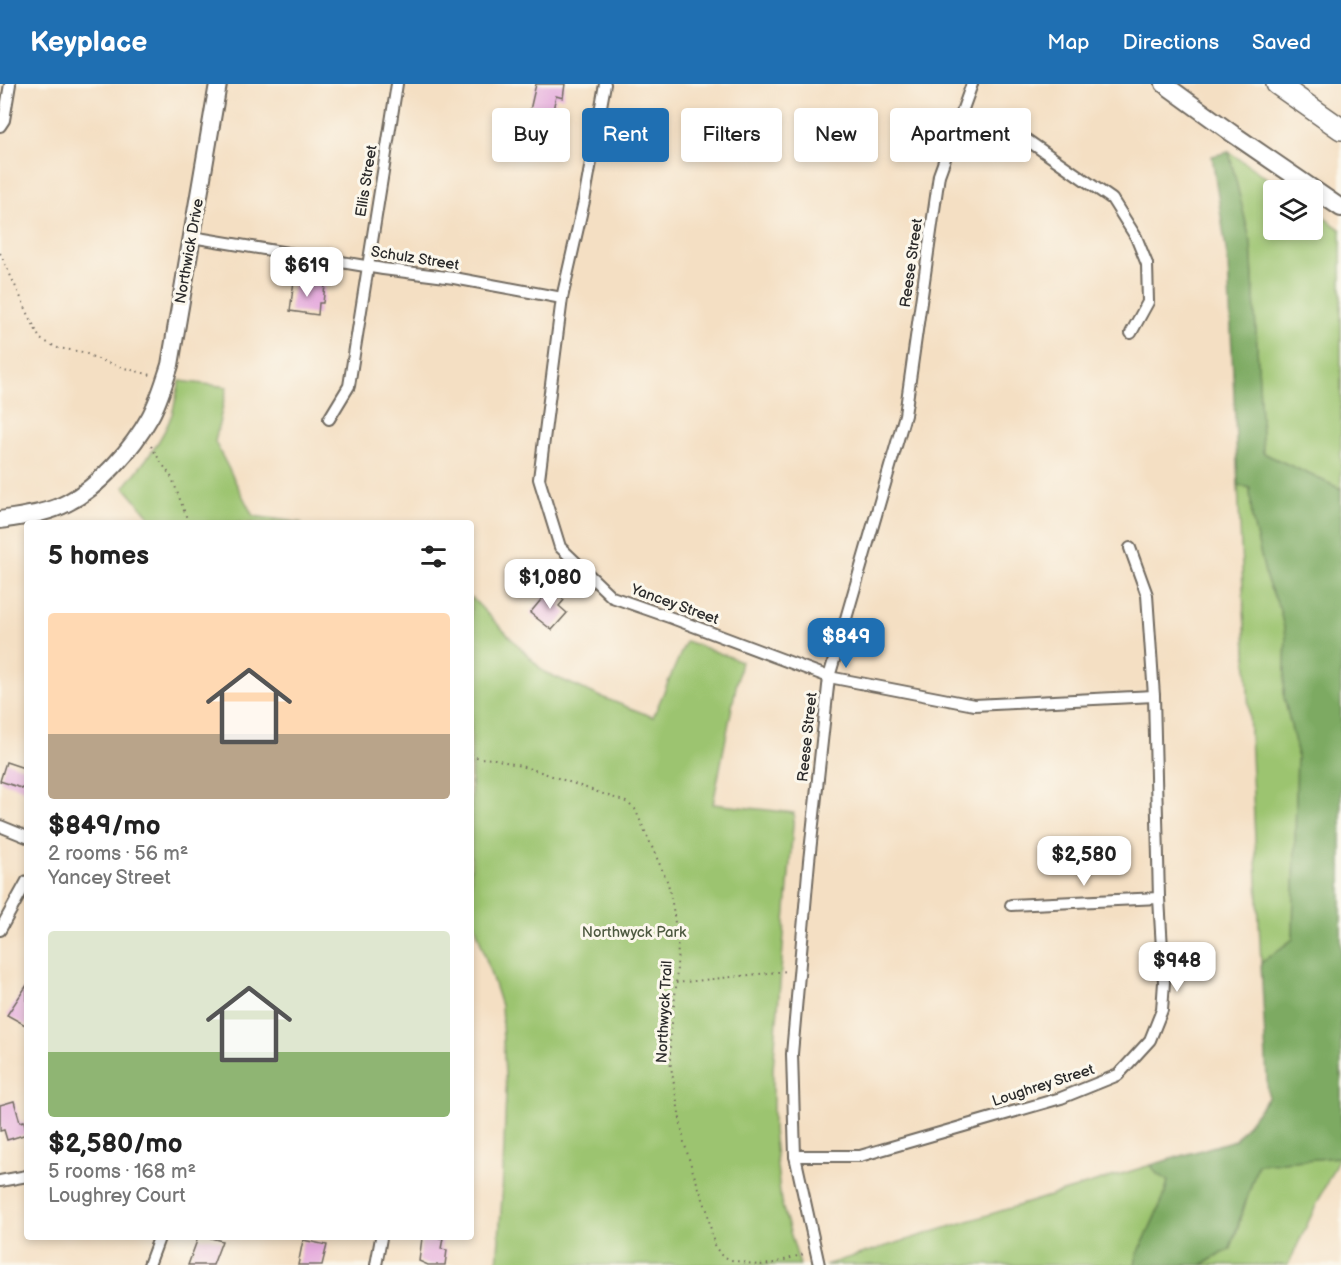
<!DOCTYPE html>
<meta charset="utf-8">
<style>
:root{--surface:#fff;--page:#f6f6f6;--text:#222;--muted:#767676;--accent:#1f6fb2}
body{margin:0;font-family:"Balsamiq Sans",sans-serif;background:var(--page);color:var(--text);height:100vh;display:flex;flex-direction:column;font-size:22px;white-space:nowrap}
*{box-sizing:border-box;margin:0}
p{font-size:20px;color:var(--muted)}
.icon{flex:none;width:33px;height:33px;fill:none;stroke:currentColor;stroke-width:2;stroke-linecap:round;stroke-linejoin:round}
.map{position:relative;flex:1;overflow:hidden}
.details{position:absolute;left:24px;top:436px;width:450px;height:720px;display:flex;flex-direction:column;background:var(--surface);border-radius:6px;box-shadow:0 3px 9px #0003}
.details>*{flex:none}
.hud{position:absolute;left:492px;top:24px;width:570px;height:54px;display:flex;gap:12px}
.controls{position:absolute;left:1263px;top:96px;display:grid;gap:12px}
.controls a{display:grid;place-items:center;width:60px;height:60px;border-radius:6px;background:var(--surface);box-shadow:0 3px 9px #0003;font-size:30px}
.price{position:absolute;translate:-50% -51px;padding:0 14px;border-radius:12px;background:#fff;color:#222;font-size:20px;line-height:39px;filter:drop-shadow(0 2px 3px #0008)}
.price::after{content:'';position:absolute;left:50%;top:36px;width:18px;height:14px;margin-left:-9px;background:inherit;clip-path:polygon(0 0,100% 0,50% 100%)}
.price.on{background:var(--accent);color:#fff}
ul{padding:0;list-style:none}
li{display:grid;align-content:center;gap:12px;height:318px;padding:0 24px}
li span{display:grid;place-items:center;height:186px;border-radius:6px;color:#555}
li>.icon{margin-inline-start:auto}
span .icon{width:108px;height:108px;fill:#fffc;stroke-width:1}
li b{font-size:26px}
h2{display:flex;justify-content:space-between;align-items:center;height:72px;padding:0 24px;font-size:26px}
.tag{padding:0 21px;border-radius:6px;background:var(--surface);box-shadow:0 3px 9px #0003;font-size:21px;line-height:54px}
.tag.on{background:var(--accent);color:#fff}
header{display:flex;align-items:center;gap:36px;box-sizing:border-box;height:84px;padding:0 30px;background:var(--accent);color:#fff}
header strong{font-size:28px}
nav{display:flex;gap:33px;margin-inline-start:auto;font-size:21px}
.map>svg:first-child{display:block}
</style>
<header>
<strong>Keyplace</strong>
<nav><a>Map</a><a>Directions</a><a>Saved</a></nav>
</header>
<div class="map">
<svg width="1341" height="1181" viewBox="0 0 1341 1181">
<rect width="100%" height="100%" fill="#fbf7ec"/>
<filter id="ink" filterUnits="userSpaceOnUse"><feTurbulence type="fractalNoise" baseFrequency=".0167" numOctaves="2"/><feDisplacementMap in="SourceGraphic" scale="12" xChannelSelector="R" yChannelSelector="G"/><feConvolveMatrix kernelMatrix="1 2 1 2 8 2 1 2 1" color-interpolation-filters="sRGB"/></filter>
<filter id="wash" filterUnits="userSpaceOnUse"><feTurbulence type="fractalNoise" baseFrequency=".008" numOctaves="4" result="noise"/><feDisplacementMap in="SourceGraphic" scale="24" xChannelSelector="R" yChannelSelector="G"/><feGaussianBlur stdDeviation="1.35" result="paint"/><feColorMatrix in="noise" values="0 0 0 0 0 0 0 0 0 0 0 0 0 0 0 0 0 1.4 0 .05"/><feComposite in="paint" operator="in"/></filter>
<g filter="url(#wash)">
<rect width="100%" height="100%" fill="#f4dfc3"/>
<g fill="#9cc470" stroke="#64784e" stroke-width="1.5">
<polygon points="1229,68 1284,106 1274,106 1274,146 1312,146 1313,126 1341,146 1341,405 1263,369 1251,160"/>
<path d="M180 297 227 303 215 358 253 432 303 439H155L124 403C142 381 162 358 172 330 175 320 177 308 180 297Z"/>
<polygon points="1238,401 1250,404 1252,434 1267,497 1279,523 1286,551 1284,613 1297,667 1293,855 1261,879"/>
<polygon points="471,513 544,588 599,612 653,633 686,557 741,577 713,720 794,729 773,985 773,1046 781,1118 800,1181 497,1181 502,1113 506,1008 501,922 471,828"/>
<polygon points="1339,1073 1288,1181 1201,1181 1231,1165 1258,1080"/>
<polygon points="1151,1081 1157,1090 1168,1097 1164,1112 1137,1172 1135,1181 825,1181"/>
</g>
<polygon fill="#7daa62" stroke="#546a46" stroke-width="1.5" points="1229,68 1251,160 1263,369 1341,405 1341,1069 1339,1073 1258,1080 1230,1165 1201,1181 1135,1181 1137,1172 1164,1113 1168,1097 1157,1090 1151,1081 1235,1056 1268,1014 1261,879 1293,855 1297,667 1284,613 1286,551 1279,523 1267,497 1252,434 1250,404 1238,401 1228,179 1212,72"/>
<g id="blocks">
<g fill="#e5acdd">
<polygon points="536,0 565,0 563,14 556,12 552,31 530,26"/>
<polygon points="294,197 325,201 323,219 319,219 318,231 290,227"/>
<polygon points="550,505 564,516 559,522 567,529 552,546 530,529"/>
<polygon points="6,678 27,685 27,706 0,697"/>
<polygon points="27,901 27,942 7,931"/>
<polygon points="14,1017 20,1038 24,1037 27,1050 7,1056 4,1046 0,1047 0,1021"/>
<polygon points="198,1154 211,1154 222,1157 213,1181 188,1181"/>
<polygon points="422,1154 443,1154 441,1165 447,1166 445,1181 428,1181 419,1177"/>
<polygon points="303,1156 327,1161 322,1181 298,1181"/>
</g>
</g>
</g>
<g filter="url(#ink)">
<use href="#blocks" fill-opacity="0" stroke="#716a60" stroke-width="1.5"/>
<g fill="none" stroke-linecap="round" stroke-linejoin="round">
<defs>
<g id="street">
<polyline points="605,0 584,117 562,214 539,395 560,463 612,513 672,534 829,593 974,621 1154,612"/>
<polyline points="961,30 1027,56 1112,115 1136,153 1147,180 1148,218 1131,249"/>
<polyline points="0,42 4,36 10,0"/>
<polyline points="192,153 383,185 454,194 562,214"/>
<polyline points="329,335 349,302 397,0"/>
<polyline points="0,742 27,753"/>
<polyline points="1011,821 1159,814"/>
<polyline points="0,846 27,797"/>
<polyline points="795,1072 860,1072 1061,1014 1118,991 1150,956 1162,926 1164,898 1159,814 1154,612 1147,511 1130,464"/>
<polyline points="0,1097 27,1092"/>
<polyline points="149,1181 159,1154"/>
<polyline points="376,1181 381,1154"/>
<polyline points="819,1181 795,1072 792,970 809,777 829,593 905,331 939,91 972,0"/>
</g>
<g id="secondary">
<polyline points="1164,0 1233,50 1341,124"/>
<path d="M0 436C23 432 46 430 67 419 99 403 133 364 150 333 159 317 164 299 170 281L218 0"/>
</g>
<polyline id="highway" points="1277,0 1341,45"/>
</defs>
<use href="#street" stroke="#716a60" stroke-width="14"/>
<use href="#secondary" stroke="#716a60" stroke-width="20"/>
<use href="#highway" stroke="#716a60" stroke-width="24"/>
<g stroke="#716a60" stroke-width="2" stroke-dasharray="1.5 4.5" stroke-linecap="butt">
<polyline points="0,169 40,255 58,264 83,268 93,273 117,282 151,291"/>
<polyline points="151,362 159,375 172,394 189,440"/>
<polyline points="471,670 478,674 495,675 538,687 626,718 635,725 668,799 673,824 678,861 676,903 670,957 670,977 684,1058 693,1088 707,1126 714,1161 721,1171 731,1176 758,1181 771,1180 804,1170"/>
<polyline points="676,899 787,887"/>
</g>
<use href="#street" stroke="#fff" stroke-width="10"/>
<use href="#secondary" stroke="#fff" stroke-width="16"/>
<use href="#highway" stroke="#fff" stroke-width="21"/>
</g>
</g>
<g text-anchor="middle" stroke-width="6" stroke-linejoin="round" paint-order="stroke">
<g font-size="15" fill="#2b2b2b" stroke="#fbf7ec">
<text transform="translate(366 97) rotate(-81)" y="5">Ellis Street</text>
<text transform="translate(189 167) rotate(-80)" y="5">Northwick Drive</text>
<text transform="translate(415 174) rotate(9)" y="5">Schulz Street</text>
<text transform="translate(911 179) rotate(-82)" y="5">Reese Street</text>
<text transform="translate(675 520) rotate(20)" y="5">Yancey Street</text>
<text transform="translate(807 653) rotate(-84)" y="5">Reese Street</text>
<text transform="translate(664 928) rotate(-87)" y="5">Northwyck Trail</text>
<text transform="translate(1043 1001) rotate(-18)" y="5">Loughrey Street</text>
</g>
<g font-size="15" fill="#4d5940" stroke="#fbf7ec">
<text x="634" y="853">Northwyck Park</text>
</g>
</g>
</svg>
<div class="controls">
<a><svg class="icon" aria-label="layers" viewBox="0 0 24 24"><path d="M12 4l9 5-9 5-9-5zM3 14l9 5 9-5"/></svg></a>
</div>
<b class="price" style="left:307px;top:214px">$619</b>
<b class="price" style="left:550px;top:526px">$1,080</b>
<b class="price on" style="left:846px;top:585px">$849</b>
<b class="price" style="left:1084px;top:803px">$2,580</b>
<b class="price" style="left:1177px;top:909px">$948</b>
<div class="hud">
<a class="tag">Buy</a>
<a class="tag on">Rent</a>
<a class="tag">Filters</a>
<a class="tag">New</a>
<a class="tag">Apartment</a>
</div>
<section class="details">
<h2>5 homes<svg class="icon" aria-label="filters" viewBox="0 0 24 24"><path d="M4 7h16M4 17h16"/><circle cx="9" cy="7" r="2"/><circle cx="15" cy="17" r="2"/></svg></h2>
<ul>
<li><span style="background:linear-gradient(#ffd9b3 65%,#b9a48a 0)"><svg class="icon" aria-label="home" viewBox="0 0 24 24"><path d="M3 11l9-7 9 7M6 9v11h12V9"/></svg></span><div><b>$849/mo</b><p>2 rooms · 56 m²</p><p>Yancey Street</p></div></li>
<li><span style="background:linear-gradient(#dfe7d0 65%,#8fb573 0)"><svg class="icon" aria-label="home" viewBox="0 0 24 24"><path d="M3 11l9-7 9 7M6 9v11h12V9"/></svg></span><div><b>$2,580/mo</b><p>5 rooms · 168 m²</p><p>Loughrey Court</p></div></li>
</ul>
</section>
</div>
